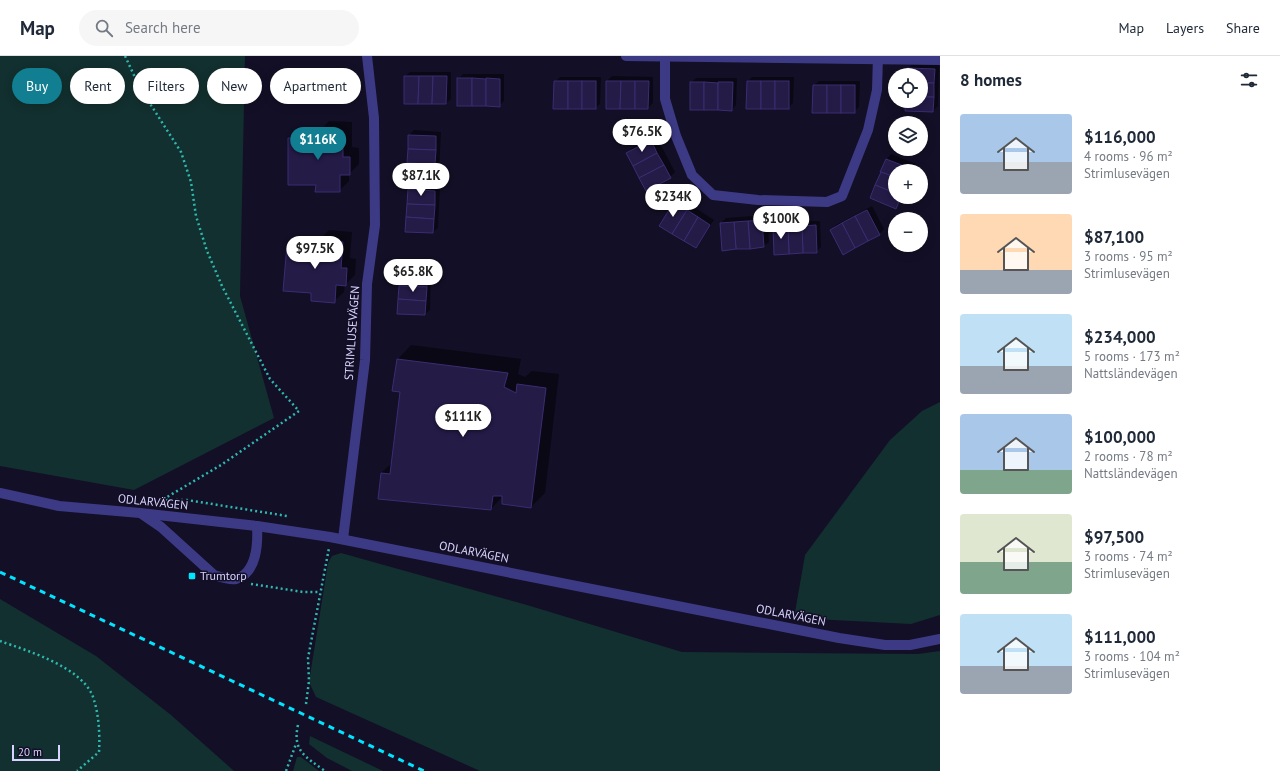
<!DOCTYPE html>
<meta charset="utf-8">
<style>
:root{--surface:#fff;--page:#f6f6f7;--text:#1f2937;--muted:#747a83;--line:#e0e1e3;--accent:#117e91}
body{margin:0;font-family:"PT Sans",sans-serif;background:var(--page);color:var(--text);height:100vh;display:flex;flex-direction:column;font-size:15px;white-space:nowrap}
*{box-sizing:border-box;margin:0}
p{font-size:13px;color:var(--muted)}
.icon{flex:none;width:22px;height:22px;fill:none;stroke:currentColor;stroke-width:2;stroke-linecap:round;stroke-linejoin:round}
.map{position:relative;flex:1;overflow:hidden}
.details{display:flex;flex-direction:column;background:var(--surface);width:340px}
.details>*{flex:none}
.banner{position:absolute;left:12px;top:12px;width:380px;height:36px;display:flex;gap:8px}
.tools{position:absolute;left:888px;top:12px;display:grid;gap:8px}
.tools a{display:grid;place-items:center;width:40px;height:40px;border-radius:50%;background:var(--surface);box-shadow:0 2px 10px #0003;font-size:20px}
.scale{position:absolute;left:12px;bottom:10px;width:48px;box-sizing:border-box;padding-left:4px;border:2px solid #d9d4ff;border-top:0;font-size:11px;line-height:14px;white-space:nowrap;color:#d9d4ff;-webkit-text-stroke:3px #130f26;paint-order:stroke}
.price{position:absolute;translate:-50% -34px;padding:0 9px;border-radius:14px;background:#fff;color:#222;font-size:13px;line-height:26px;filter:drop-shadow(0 1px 2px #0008)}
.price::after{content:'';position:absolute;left:50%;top:24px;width:12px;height:9px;margin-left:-6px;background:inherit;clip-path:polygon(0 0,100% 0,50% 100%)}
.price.selected{background:var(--accent);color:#fff}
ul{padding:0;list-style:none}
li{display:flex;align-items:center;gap:12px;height:100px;padding:0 20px}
li span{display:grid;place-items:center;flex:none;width:112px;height:80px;border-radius:4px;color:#555}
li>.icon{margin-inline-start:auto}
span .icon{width:48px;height:48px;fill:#fffc;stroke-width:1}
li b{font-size:17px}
h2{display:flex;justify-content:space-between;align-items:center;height:48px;padding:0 20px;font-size:17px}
.chip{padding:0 14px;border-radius:18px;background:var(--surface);box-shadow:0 2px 10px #0003;font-size:14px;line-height:36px}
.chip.selected{background:var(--accent);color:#fff}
header{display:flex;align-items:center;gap:24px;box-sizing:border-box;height:56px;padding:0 20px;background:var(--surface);border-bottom:1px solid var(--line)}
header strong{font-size:19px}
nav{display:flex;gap:22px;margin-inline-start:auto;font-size:14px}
.search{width:280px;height:36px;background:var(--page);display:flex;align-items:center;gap:10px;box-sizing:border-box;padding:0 14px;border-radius:22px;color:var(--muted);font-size:15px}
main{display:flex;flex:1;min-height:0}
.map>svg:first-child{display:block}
</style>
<header>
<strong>Map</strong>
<div class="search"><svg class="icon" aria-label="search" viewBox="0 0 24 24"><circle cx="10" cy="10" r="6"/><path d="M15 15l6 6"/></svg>Search here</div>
<nav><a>Map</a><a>Layers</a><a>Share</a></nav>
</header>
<main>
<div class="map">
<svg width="940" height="715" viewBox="0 0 940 715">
<rect width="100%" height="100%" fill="#130f26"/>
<g fill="#12302f">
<polygon points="0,0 245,0 240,240 274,362 134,434 0,410"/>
<polygon points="940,346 940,559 911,568 794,562 805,499 890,384 922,355"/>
<polygon points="341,497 527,549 682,596 918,598 940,595 940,715 480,715 316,641 309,626 328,507 332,500"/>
<polygon points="0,543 96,600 171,659 234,715 0,715"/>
<polygon points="310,680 383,715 352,715 327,702 309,688"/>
<polygon points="297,701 301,701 319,715 293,715"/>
</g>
<g fill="#0007">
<polygon points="912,8 939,9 938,50 933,55 907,45 921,45 921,19 907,19 908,13"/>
<polygon points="410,16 451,16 451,43 446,47 405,20"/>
<polygon points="463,18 504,18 504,45 499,50 458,23"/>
<polygon points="612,20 653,21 653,47 648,52 607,52 607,25"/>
<polygon points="560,21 601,21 600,48 595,52 555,26"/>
<polygon points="752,21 794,21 793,47 788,52 748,25"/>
<polygon points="696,22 737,22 736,49 732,54 691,27"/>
<polygon points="819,25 860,25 859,51 854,56 814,29"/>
<polygon points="329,65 352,66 352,91 359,92 359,108 349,118 349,125 339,135 317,128 289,82 299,73 322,73"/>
<polygon points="414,74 441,76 439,117 434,122 407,120 409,79"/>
<polygon points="656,80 675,116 670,121 627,97 632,92"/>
<polygon points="891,98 916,108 913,115 895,115 895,141 903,141 896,151 887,103"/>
<polygon points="413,129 440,131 438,172 433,176 406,175 409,134"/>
<polygon points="680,142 714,164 695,191 675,147"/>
<polygon points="872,150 884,173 879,178 843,197 831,174 836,169"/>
<polygon points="767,159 769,186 764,190 721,167 726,162"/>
<polygon points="820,165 821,191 816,196 774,171 779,166"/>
<polygon points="329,174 352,176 350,202 356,203 355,219 345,229 344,236 334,245 312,236 288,189 298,180 321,182"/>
<polygon points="405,211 431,213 430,254 425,258 400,216"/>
<polygon points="411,289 521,303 518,318 525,321 532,315 559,318 545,437 531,451 503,440 491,453 379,442 381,417 393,406 401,335 398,303"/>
</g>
<g fill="#241b47" stroke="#3b2d73">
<polygon points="907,12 935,13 934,27 921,27 921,19 906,19"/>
<polygon points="404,20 419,20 418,48 404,48"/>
<polygon points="419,20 433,20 432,48 418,48"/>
<polygon points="433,20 447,20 446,48 432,48"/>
<rect x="457" y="22" width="15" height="28"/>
<polygon points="472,22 486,23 486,50 472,50"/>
<polygon points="486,22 500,23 500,51 486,50"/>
<polygon points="554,25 568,25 568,53 553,53"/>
<rect x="568" y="25" width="14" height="28"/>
<rect x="582" y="25" width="14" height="28"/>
<polygon points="606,25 621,25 620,53 606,53"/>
<polygon points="621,25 635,25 635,53 620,53"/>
<polygon points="635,25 649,25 648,53 635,53"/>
<polygon points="747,25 761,25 761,53 746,53"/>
<rect x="761" y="25" width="14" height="28"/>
<rect x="775" y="25" width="14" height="28"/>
<rect x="690" y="26" width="14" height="28"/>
<polygon points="704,26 718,27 718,54 704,54"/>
<polygon points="718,26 733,26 732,55 718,54"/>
<rect x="921" y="27" width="13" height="14"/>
<polygon points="813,29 827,29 827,57 812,57"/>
<rect x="827" y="29" width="14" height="28"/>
<rect x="841" y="29" width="14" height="28"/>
<polygon points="921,41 934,41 933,56 905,55 906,45 921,45"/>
<polygon points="318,75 343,75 343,101 350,101 350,119 340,119 340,136 315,136 316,129 288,129 288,82 318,82"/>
<polygon points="408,79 436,80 436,94 408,93"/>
<polygon points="651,84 657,97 633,110 626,97"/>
<polygon points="408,93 436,94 435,108 407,107"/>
<polygon points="657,97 664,109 639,122 633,110"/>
<polygon points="886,103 912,113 911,115 895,115 895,121 880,116"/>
<polygon points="407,107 435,108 434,123 406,121"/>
<polygon points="664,109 671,122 646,135 639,122"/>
<polygon points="881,116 895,121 895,137 875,129"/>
<polygon points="875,129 895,137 895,141 901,141 896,153 870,142"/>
<polygon points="408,133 435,135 435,149 407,148"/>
<polygon points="674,146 687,154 672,178 659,170"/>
<polygon points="407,148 435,149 434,163 406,161"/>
<polygon points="687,154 698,161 684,185 672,178"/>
<polygon points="867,154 880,179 868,185 855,160"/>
<polygon points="855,160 868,185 855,192 842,167"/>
<polygon points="406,161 434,163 433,177 405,176"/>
<polygon points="698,161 710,169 696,192 684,185"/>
<polygon points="762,164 764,191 750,193 748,165"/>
<polygon points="748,165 750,193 736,193 734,166"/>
<polygon points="734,166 736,193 722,195 720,167"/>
<polygon points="842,167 855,192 843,199 830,174"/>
<polygon points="816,169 817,197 803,197 802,170"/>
<polygon points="788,170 802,170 803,197 789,198"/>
<polygon points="788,170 789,198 774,199 773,171"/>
<polygon points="318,184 343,186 341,212 347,212 346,230 336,229 335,247 311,245 311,237 283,235 287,189 317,191"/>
<polygon points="399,215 427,217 427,231 399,230"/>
<polygon points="399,230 427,231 426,245 398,243"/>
<polygon points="398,243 426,245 425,259 397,258"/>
<polygon points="397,303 508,317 504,331 516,337 517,328 546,332 531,452 502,448 502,440 493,440 491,454 378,443 381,417 390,418 400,336 392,335"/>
</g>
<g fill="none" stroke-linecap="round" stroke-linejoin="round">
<g stroke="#2fb8b0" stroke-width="2.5" stroke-dasharray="2 3" stroke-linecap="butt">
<polyline points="125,0 140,32 181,96 191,126 196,160 207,195 222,230 270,323 299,355 221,409 162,444"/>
<polyline points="161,444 187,444 287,460"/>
<polyline points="251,528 303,536 320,536"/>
<path d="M0 585C28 595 82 611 93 641 99 658 100 679 99 696L77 715"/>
<polyline points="306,648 309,625 308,602 329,492"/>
<path d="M298 669C292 695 306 701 325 715"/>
<polyline points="286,715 296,688"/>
</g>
<g stroke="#3d3a85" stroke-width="10">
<polyline points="626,0 940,4"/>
<polyline points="665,1 665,43 676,80 692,119 713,139 758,144 827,146 842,140 868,74 877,34 878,0"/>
<polyline points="0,437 59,450 140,457 257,470 330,481 839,582 885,589 910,589 940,583"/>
<path d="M142 458 161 471 214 519C220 521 229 524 236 523 257 517 258 487 257 470"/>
<polyline points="343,483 365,304 367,228 375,169 374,62 367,0"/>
</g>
<polyline stroke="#00e5ff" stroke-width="3" stroke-dasharray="6 5" stroke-linecap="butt" points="0,516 424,715"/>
</g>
<rect fill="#00e5ff" stroke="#130f26" stroke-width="1.5" x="188" y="516" width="8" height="8" rx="2"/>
<g text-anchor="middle" stroke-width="3" stroke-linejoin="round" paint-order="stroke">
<g font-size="12" fill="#d9d4ff" stroke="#130f26">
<text transform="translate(352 277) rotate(-86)" y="4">STRIMLUSEVÄGEN</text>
<text transform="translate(153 446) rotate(6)" y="4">ODLARVÄGEN</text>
<text transform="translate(474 496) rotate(11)" y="4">ODLARVÄGEN</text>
<text transform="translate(791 559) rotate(11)" y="4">ODLARVÄGEN</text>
</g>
<g font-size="12" fill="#d9d4ff" stroke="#130f26" text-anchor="start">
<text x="200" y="524">Trumtorp</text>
</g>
</g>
</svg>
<div class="tools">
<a><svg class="icon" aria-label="locate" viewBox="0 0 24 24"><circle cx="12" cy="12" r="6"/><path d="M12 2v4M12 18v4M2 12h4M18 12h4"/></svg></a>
<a><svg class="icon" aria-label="layers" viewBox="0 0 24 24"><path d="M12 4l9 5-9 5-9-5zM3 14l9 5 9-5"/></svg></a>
<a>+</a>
<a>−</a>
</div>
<div class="scale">20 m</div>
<b class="price" style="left:642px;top:97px">$76.5K</b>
<b class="price selected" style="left:318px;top:105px">$116K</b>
<b class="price" style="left:421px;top:141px">$87.1K</b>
<b class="price" style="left:673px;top:162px">$234K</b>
<b class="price" style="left:781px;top:184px">$100K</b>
<b class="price" style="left:315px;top:214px">$97.5K</b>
<b class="price" style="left:413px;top:237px">$65.8K</b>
<b class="price" style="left:463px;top:382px">$111K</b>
<div class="banner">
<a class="chip selected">Buy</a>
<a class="chip">Rent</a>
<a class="chip">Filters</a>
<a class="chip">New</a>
<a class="chip">Apartment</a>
</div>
</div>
<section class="details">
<h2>8 homes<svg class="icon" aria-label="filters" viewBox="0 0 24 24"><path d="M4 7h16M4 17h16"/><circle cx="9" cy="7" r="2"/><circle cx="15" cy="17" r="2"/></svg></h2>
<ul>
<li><span style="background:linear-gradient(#a9c7e8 60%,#9aa5b1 0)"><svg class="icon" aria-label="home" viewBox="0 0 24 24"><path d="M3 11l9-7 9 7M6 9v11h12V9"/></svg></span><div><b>$116,000</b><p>4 rooms · 96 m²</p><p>Strimlusevägen</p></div></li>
<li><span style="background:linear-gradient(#ffd9b3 70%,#9aa5b1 0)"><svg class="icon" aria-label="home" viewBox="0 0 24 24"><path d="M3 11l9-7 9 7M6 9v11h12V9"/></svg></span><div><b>$87,100</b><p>3 rooms · 95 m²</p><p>Strimlusevägen</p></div></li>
<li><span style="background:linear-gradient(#bfe0f5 65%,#9aa5b1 0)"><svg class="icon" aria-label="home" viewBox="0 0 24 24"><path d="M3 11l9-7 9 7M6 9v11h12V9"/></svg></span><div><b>$234,000</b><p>5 rooms · 173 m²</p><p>Nattsländevägen</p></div></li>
<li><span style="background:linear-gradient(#a9c7e8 70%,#7fa58c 0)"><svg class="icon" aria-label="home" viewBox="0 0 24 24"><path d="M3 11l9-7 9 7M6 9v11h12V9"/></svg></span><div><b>$100,000</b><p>2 rooms · 78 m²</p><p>Nattsländevägen</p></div></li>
<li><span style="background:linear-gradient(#dfe7d0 60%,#7fa58c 0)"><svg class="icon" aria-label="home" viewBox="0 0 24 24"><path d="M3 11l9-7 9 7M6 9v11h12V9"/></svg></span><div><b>$97,500</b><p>3 rooms · 74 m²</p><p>Strimlusevägen</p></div></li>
<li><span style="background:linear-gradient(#bfe0f5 65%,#9aa5b1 0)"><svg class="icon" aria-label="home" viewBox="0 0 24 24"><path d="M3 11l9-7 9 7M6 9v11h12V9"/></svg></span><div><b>$111,000</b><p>3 rooms · 104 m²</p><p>Strimlusevägen</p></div></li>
</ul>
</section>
</main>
